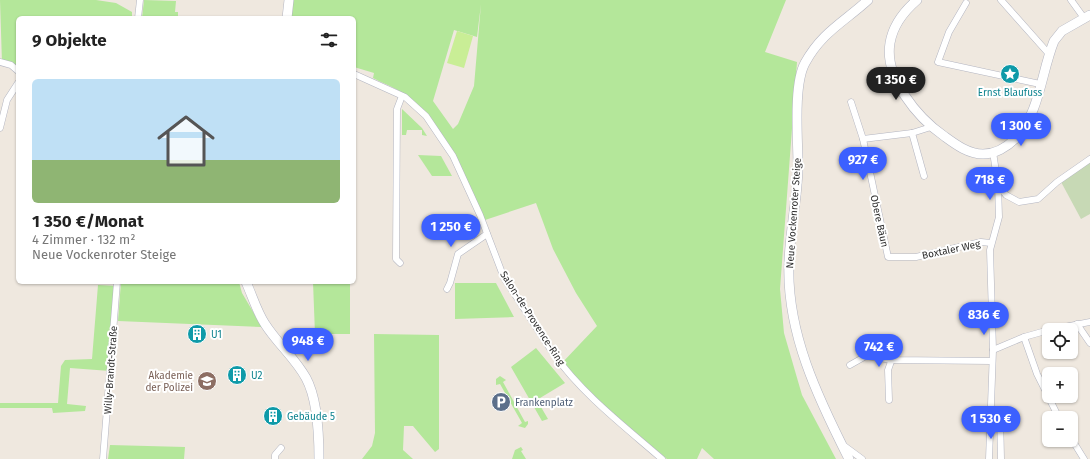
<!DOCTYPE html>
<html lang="de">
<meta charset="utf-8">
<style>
:root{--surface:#fff;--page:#f6f6f6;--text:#222;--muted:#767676;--accent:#3c60ff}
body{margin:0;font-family:"Fira Sans",sans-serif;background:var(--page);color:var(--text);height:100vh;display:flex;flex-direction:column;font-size:15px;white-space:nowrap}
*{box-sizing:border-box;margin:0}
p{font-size:13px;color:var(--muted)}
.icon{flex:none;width:22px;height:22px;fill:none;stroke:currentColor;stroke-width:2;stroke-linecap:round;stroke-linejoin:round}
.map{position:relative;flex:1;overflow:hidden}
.details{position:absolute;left:16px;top:16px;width:340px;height:268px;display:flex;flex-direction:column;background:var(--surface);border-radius:6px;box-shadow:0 1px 3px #0004}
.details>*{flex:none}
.controls{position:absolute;left:1042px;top:323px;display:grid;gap:8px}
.controls a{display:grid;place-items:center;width:36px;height:36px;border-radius:6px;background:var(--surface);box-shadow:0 1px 3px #0004;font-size:20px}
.price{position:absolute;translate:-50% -34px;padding:0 9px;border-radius:14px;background:var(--accent);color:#fff;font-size:13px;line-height:26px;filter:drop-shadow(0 1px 2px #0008)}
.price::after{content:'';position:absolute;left:50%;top:24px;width:12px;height:9px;margin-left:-6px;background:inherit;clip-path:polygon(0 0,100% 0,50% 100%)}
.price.current{background:#222;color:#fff}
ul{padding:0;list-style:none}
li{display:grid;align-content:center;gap:8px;height:212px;padding:0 16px}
li span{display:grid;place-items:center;height:124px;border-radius:6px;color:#555}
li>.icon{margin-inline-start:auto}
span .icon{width:72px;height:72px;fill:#fffc;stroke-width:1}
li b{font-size:17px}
h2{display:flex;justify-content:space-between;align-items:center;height:48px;padding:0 16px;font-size:17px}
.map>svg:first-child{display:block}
</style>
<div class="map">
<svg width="1090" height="459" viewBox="0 0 1090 459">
<rect width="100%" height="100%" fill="#efe8df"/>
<g fill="#b4e79a" fill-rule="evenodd">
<polygon points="0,0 96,0 116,3 132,12 132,18 18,18 18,71 2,63"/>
<polygon points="144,0 176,1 175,12 178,12 178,18 142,18"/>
<path d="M289 0H786L765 52 797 62 780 289 784 333 802 395 836 459H714L702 448 697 459H667L630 428 615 419 561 364 597 326 576 293 553 249 536 203 482 221C462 175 443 127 403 94 395 87 382 83 373 78L374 73 354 67V18H287ZM481 4 474 86 458 124 453 129 433 101 454 30 477 37Z"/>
<polygon points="402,109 422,128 427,136 422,135 422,130 407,130 406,135 402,135"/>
<polygon points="418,155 441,156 452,176 432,176"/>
<polygon points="121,282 239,282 242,293 262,327 118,321"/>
<polygon points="313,282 350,282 350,334 315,334"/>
<polygon points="455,283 496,283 514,317 455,319"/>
<polygon points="98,285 117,286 110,371 70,368 67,404 86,406 85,411 53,413 52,408 0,408 0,403 58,403 61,366 65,360 92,359"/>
<polygon points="374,334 439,335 439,449 435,452 413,426 404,426 403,450 413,459 362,459 372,446 375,433"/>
<polygon points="536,348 565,383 540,398 541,407 548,419 542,421 511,367"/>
<polygon points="500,376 506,380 503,382 525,422 528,421 528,424 525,428 518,426 522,423 500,384 496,385 496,379"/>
<polygon points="110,445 185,447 184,459 108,459"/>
<polygon points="521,447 523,450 521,451 526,459 512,459 515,450"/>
</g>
<polygon fill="#c7d9b5" points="1090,159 1090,214 1081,219 1060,180"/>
<polygon fill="#c9ee96" points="457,31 473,36 464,68 447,63"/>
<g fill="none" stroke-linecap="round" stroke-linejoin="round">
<defs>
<g id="street">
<polyline points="1001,0 1049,54"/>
<polyline points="1071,0 1084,18"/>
<polyline points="966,3 949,32 938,62 1040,84"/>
<polyline points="138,18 140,0"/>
<polyline points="0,62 11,65 18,71"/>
<path d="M354 74 405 97 426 116 453 156 480 215 504 278 553 353C582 394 624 426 662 459"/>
<polyline points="851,102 863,139 888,257 916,257 981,242 991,243"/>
<polyline points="0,128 7,100 18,83"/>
<polyline points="912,133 924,176"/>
<polyline points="863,139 912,133 931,127"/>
<polyline points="993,152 998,185 1006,195 1019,202 1038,199 1057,182 1090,159"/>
<polyline points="400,263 396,259 397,109 402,96"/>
<polyline points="447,289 450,283 458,254 487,234"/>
<polyline points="1077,324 1090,343"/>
<polyline points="1049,330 1090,322"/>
<polyline points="1024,337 1037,374 1059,418"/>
<polyline points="993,350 1024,337 1049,330"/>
<polyline points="850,365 866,356 892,360 992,361"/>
<polyline points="889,400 888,370 898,342"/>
<polyline points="990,413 1000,413 1001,459"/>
<polyline points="1071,438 1084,459"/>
<polyline points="843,445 862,459"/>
<polyline points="103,459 117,282"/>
<polyline points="275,459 275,455 281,448"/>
<polyline points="989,459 993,350 990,250 999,217 998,185"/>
</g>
<g id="secondary">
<path d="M917 0C903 12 893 25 890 43 884 78 918 118 944 136 955 144 968 154 983 154 995 154 1007 147 1015 139 1040 113 1041 73 1054 41L1062 31 1090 15"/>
<polyline points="287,18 289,0"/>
<path d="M246 282C252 295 257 312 265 324 277 343 295 358 306 378 317 398 319 436 319 459"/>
<path d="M849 459C818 398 786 332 789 262 790 229 798 197 798 165 798 140 793 85 805 63 822 32 844 22 868 0"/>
</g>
</defs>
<use href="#street" stroke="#b3b5c1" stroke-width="7"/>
<use href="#secondary" stroke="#b3b5c1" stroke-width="10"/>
<use href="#street" stroke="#fff" stroke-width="6"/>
<use href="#secondary" stroke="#fff" stroke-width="9"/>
</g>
<defs>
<symbol id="sight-disc" viewBox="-11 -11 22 22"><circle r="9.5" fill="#0f9aa8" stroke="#fff"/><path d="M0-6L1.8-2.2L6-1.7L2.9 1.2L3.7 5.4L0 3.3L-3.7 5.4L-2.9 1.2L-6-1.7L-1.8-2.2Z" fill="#fff"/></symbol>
<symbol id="building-disc" viewBox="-11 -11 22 22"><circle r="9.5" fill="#0f9aa8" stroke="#fff"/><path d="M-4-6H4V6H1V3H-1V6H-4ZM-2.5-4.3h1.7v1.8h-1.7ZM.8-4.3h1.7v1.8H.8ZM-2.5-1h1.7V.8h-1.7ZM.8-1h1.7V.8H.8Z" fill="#fff"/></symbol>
<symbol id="university-disc" viewBox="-11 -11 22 22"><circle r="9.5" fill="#8d6e63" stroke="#fff"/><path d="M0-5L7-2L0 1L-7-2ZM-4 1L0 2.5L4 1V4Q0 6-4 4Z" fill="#fff"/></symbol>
<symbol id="parking-disc" viewBox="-11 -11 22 22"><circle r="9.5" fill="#5c6f8a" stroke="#fff"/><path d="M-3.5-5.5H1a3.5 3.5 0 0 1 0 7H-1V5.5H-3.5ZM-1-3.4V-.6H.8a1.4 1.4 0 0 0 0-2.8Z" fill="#fff"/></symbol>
</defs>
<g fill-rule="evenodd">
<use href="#sight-disc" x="999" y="63" width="22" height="22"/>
<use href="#building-disc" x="186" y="323" width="22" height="22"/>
<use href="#building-disc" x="226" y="364" width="22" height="22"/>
<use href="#university-disc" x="196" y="370" width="22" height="22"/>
<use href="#parking-disc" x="490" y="391" width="22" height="22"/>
<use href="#building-disc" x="262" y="405" width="22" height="22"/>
</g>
<g text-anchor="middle" stroke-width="4" stroke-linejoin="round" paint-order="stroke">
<g font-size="10" fill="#0d838f" stroke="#fff" text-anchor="start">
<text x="1010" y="96" text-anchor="middle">Ernst Blaufuss</text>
<text x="211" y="338">U1</text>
<text x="251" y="379">U2</text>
<text x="287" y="420">Gebäude 5</text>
</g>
<g font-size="10" fill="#2d2d2d" stroke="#fff">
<text transform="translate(793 213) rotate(-86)" y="4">Neue Vockenroter Steige</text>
<text transform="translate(880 221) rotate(78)" y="4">Obere Bäun</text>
<text transform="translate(951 249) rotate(-12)" y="4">Boxtaler Weg</text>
<text transform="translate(533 318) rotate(57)" y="4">Salon-de-Provence-Ring</text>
<text transform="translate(110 370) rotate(-86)" y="4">Willy-Brandt-Straße</text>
</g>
<g font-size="10" fill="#785e54" stroke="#fff" text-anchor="end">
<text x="193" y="379">Akademie<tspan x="193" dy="12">der Polizei</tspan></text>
</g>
<g font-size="10" fill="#4e5e75" stroke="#fff" text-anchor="start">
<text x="515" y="406">Frankenplatz</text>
</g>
</g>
</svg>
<div class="controls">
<a><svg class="icon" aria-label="locate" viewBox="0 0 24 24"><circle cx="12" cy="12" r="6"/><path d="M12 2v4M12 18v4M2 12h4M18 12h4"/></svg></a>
<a>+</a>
<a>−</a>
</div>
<b class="price current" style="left:896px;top:101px">1 350 €</b>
<b class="price" style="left:1021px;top:147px">1 300 €</b>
<b class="price" style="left:863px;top:181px">927 €</b>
<b class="price" style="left:990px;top:201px">718 €</b>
<b class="price" style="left:451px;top:248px">1 250 €</b>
<b class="price" style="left:984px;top:336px">836 €</b>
<b class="price" style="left:308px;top:362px">948 €</b>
<b class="price" style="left:879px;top:368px">742 €</b>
<b class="price" style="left:991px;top:440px">1 530 €</b>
<section class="details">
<h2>9 Objekte<svg class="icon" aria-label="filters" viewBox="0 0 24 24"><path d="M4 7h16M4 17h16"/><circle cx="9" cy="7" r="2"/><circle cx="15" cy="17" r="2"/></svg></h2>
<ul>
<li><span style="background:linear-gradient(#bfe0f5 65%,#8fb573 0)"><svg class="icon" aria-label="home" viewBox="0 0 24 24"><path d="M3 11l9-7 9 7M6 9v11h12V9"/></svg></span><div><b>1 350 €/Monat</b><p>4 Zimmer · 132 m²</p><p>Neue Vockenroter Steige</p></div></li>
</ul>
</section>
</div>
